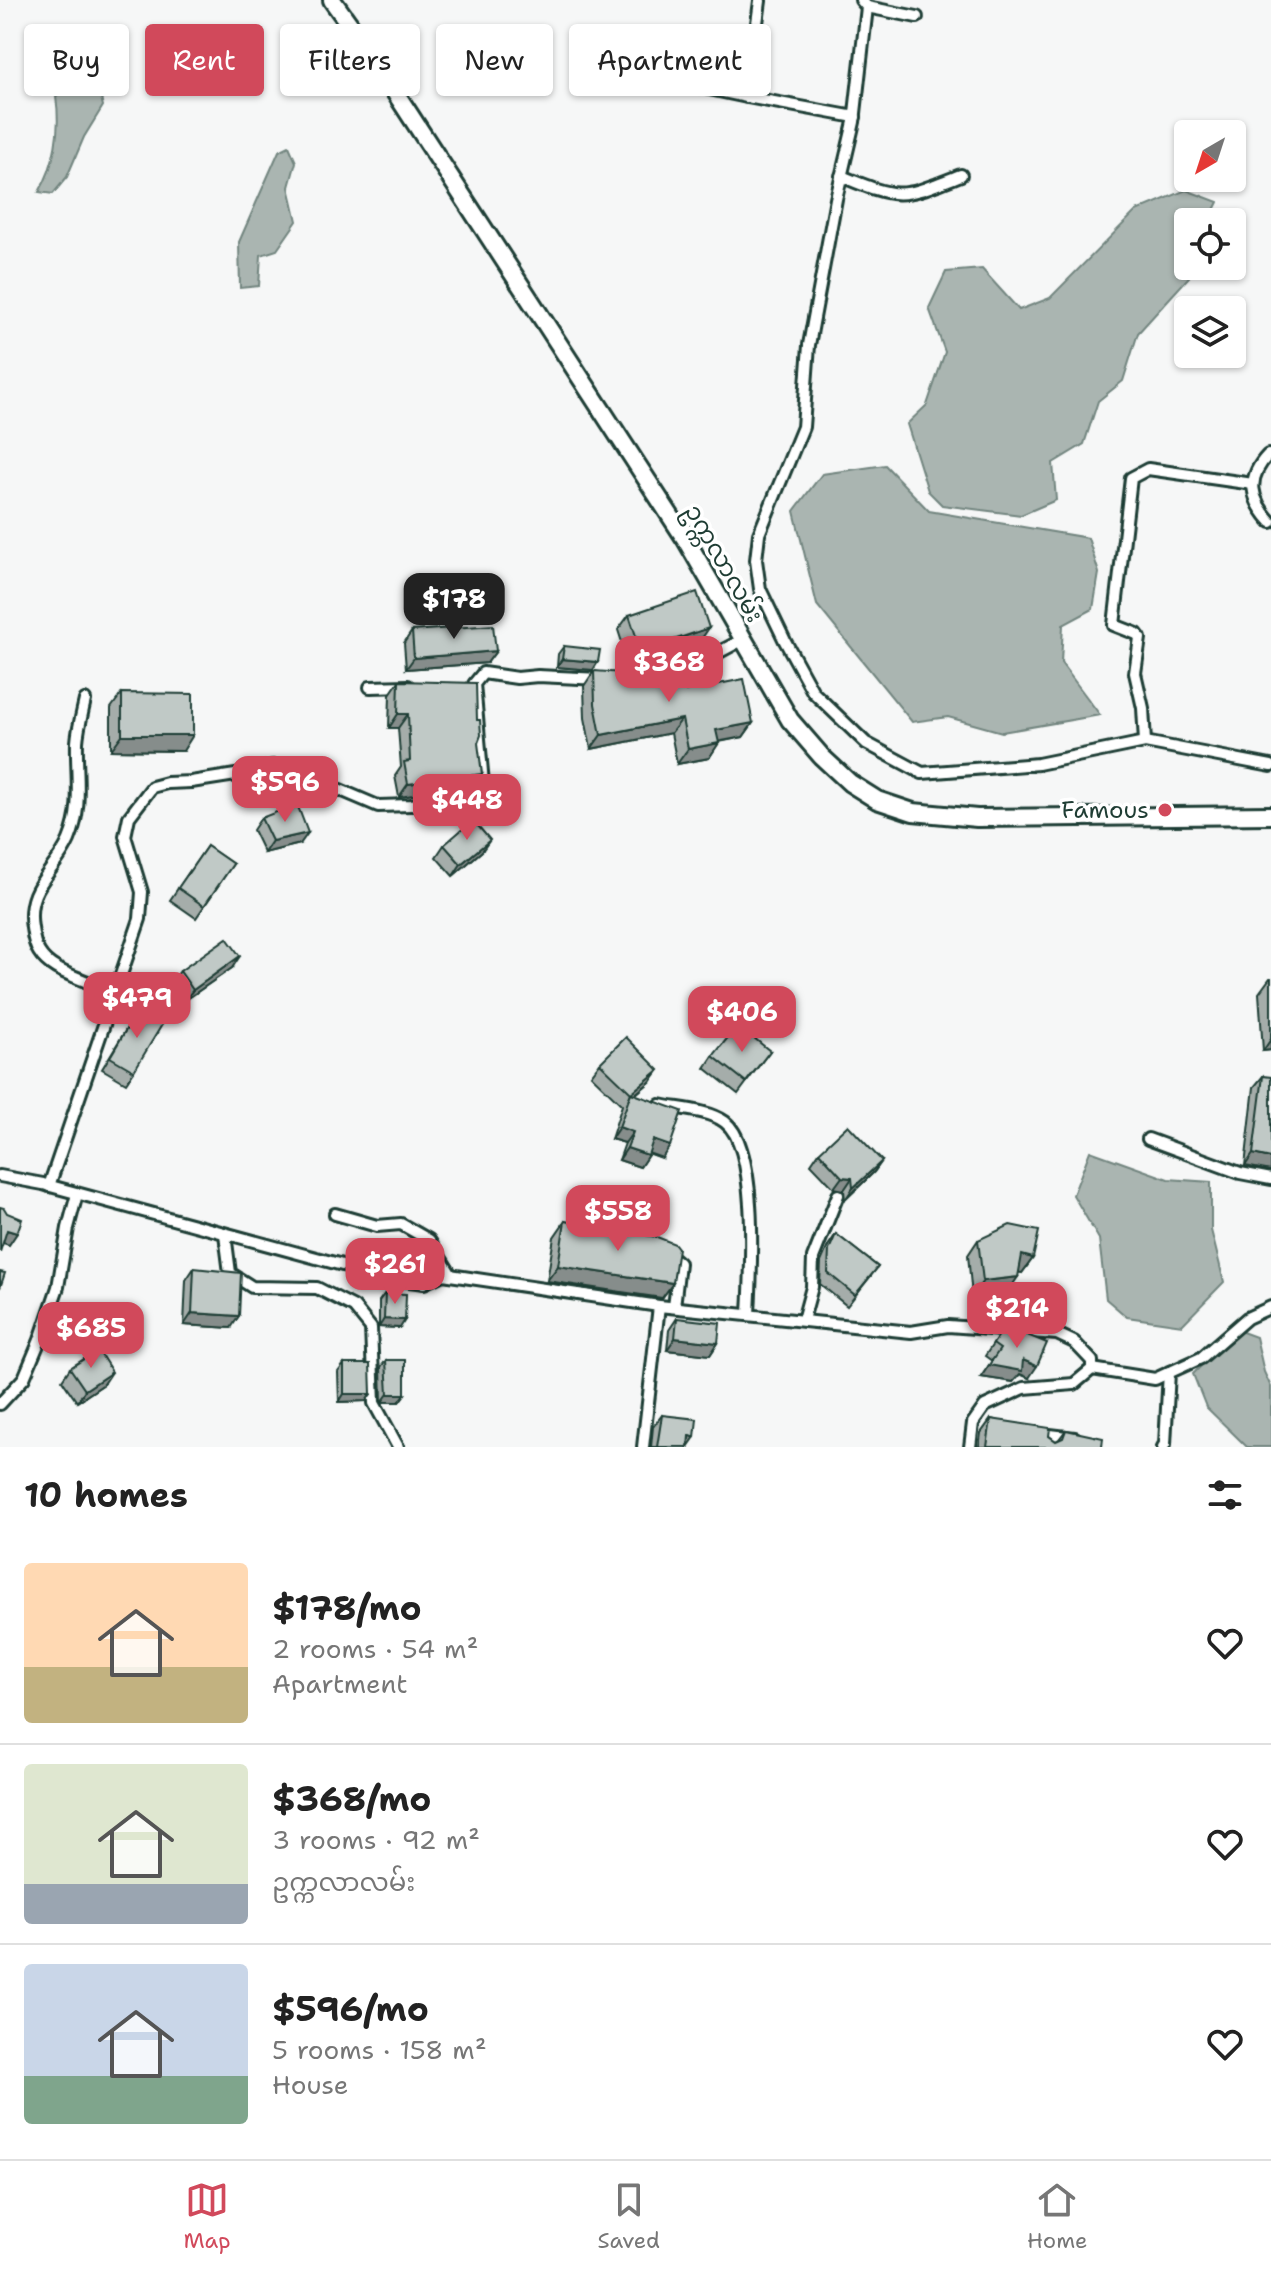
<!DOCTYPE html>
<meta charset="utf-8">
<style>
:root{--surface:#fff;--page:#f6f6f6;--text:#222;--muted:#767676;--line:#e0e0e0;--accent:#d1495b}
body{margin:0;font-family:"Shantell Sans","Noto Sans Myanmar",sans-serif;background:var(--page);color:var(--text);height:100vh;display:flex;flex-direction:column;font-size:30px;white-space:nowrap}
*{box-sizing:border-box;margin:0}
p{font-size:26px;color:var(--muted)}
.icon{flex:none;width:44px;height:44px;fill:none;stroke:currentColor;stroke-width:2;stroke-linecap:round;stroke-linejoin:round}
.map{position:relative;height:1447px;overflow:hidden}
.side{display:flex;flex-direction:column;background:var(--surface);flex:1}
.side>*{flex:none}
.top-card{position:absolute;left:24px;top:24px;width:800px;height:72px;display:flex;gap:16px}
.needle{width:52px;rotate:219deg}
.controls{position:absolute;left:1174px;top:120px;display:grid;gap:16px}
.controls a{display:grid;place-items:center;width:72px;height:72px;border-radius:8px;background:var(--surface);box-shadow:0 2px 6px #0004;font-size:40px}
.price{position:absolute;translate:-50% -68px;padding:0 18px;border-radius:16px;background:var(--accent);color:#fff;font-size:26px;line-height:52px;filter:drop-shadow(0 2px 4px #0008)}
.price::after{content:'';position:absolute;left:50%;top:48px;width:24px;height:18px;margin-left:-12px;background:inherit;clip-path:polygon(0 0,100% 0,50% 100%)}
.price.on{background:#222;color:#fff}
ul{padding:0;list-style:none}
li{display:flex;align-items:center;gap:24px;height:200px;padding:0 24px}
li+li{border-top:2px solid var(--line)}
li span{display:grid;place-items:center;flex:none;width:224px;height:160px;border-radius:8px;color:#555}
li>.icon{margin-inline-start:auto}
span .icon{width:96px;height:96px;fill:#fffc;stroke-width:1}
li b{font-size:34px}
h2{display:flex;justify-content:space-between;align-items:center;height:96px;padding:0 24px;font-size:34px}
.tag{padding:0 28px;border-radius:8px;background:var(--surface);box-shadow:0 2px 6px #0004;font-size:28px;line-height:72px}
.tag.on{background:var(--accent);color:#fff}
.tabs{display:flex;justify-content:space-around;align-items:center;height:112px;border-top:2px solid var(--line);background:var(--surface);font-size:22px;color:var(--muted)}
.tabs a{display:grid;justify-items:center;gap:4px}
.tabs .on{color:var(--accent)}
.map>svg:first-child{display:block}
</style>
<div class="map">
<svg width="1271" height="1447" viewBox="0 0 1271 1447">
<rect width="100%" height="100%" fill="#f6f7f7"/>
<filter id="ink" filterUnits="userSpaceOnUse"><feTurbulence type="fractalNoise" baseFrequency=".0125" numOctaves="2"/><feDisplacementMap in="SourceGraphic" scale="16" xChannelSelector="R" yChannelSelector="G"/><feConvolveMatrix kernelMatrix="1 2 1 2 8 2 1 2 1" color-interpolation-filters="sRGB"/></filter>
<g filter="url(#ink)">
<g fill="#aab5b1" stroke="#72857f" stroke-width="2">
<path d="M71 78 97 81 103 106 84 137 67 177 53 194 39 192C55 166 61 127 56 97Z"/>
<polygon points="289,146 296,162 289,187 297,221 277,250 261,255 259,286 240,288 239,242 279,151"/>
<polygon points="1186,190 1218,202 1208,222 1188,222 1188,266 1193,266 1189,277 1138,333 1123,381 1098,401 1084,444 1053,463 1056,500 1021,515 942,505 928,491 907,424 927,405 945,352 929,308 946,272 982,269 1019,310 1050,298 1136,211"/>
<polygon points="885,465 929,511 1088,538 1099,573 1093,609 1063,625 1061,663 1100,715 1002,732 948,717 912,722 817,605 794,511 822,474"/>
<polygon points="1090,1151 1168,1179 1211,1182 1211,1230 1224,1282 1182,1325 1127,1317 1106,1299 1099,1239 1073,1195"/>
<polygon points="1237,1330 1256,1337 1264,1372 1271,1387 1271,1447 1247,1447 1206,1407 1193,1374"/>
</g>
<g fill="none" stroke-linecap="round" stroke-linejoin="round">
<defs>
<g id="street">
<polyline points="861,0 867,7 854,122 836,199 809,345 803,427 759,534 756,560 760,589 785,641 813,692 866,743 922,773 1038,764 1145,742 1271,766"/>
<polyline points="760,1 747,97 855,117"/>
<polyline points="867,7 917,17"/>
<polyline points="662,79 747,97"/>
<path d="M841 176C902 201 901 198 961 175"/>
<path d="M1268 455C1246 478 1250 499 1271 522"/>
<polyline points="680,673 742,640"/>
<polyline points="370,687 408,686"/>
<path d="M85 700C82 714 78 728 77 742 76 776 83 807 69 840 54 874 25 886 32 928 33 936 35 946 39 952 54 977 92 977 112 997"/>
<polyline points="1145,742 1143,708 1135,673 1140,638 1137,634 1114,625 1131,478 1148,469 1253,484"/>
<path d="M660 1105C679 1109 709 1110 725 1122 759 1148 751 1273 749 1314"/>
<polyline points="1148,1139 1240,1173 1271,1179"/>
<polyline points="0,1176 43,1184 394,1279 424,1283 443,1274 659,1306 911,1332 948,1326 1057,1334 1074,1342 1092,1361 1092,1369"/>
<polyline points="49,1186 140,919 142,892 125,836 129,817 152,787 167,783 191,782 242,774 273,766 305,775 378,806 411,805 475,795 480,792 483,783 474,684 483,673 517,678 538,676 600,679"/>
<polyline points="335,1214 377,1226 401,1224 429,1240 451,1275"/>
<polyline points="225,1234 230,1273 252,1287 317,1288 354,1307 371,1328 374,1403 398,1447"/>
<polyline points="666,1252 679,1263 674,1307"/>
<polyline points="803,1320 812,1287 813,1258 838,1195"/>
<polyline points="1092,1369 1155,1379 1201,1358 1247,1318 1271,1307"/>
<polyline points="0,1404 24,1378 40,1340 58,1287 68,1228 77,1194"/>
<polyline points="643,1447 659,1306"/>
<polyline points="970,1447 973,1423 985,1406 1024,1388 1074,1384 1092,1369"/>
<polyline points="1047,1447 1050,1435 1075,1438"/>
<polyline points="1163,1447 1165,1444 1169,1372"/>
</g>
<polyline id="primary" points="332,0 367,49 686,540 790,720 822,757 850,783 877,800 913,812 977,818 1271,815"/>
</defs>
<use href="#street" stroke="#1f3d34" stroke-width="16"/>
<use href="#primary" stroke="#1f3d34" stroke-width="22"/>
<use href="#street" stroke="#fff" stroke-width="10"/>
<use href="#primary" stroke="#fff" stroke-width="16"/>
</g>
<g fill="#a5adaa" stroke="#1f3d34" stroke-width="2">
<polygon points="629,615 698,644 630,667 618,630"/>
<polygon points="412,631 496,651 487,663 406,669 404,643"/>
<polygon points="564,646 593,670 557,667 558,654"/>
<polygon points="594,671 684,691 753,723 743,737 719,742 709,758 677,764 671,733 591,749 585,718 584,686"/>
<polygon points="399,681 478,743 472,787 399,797 395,776 401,767 398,728 389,728 390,694"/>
<polygon points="122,693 183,751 111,750 111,708"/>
<polygon points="261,818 300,844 264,853 253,830"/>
<polygon points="444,845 482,851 453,876 436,857"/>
<polygon points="207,846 233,864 196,918 170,900"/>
<polygon points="232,968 184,1001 171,983 180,971"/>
<polygon points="1270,978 1271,978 1271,1050 1263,1051 1259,993"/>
<polygon points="139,1008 134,1071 126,1083 102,1069"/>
<polygon points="770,1051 738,1094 705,1068 713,1056"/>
<polygon points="600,1063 650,1082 635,1095 662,1158 649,1153 640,1167 619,1160 625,1143 611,1139 622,1105 591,1075"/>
<polygon points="1263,1076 1271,1171 1245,1166 1254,1087"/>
<polygon points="819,1152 882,1161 874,1172 845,1200 844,1190 834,1188 811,1164"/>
<polygon points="565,1221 673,1283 662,1298 547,1281 554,1237"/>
<polygon points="836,1234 878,1267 847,1306 820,1284 821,1262 828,1246"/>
<polygon points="978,1240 1033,1258 1022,1273 1019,1272 1007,1293 972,1296 968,1255"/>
<polygon points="194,1268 231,1328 184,1325 186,1280"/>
<polygon points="385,1293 400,1328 379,1327 379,1301"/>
<polygon points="677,1318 718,1343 710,1355 667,1350 669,1330"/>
<polygon points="1005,1326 1029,1378 1020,1374 1013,1382 981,1377 992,1361 985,1356"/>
<polygon points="386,1360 405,1394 399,1402 382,1402 381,1367"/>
<polygon points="344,1364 366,1401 339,1402 338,1372"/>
<polygon points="70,1368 104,1384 77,1402 62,1380"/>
<polygon points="662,1415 688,1447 651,1447 653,1427"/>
<polygon points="991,1419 1049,1436 1056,1441 1059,1439 1066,1430 1102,1447 979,1447 981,1433"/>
</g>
<g fill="#868d8b" stroke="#1f3d34" stroke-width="2">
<polygon points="709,628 698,644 630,667 641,651"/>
<polygon points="496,651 487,663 406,669 414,658"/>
<polygon points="562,659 598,662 593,670 557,667"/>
<polygon points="398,714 408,714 398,728 389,728"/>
<polygon points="682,719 671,733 591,749 601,735"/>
<polygon points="753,723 743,737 706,744 716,730"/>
<polygon points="122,735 193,735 183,751 111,750"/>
<polygon points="719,743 709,758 677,764 688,749"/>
<polygon points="482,774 472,787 399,797 408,784"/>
<polygon points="308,833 300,844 264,853 272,841"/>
<polygon points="490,840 482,851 453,876 461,864"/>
<polygon points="240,956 232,968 184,1001 193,990"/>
<polygon points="1271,1039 1271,1050 1263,1051"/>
<polygon points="659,1070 650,1082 628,1100 631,1093"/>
<polygon points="619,1127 633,1132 625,1143 611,1139"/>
<polygon points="653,1140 670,1146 662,1158 645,1152"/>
<polygon points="627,1148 648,1155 640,1167 619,1160"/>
<polygon points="1253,1154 1271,1158 1271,1171 1245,1166"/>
<polygon points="882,1161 874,1172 845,1200 853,1188"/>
<polygon points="842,1177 852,1178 844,1190 834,1188"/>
<polygon points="7,1230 17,1233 9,1245 0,1242"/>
<polygon points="1022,1255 1033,1258 1022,1273 1011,1271"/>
<polygon points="558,1266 673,1283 662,1298 547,1281"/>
<polygon points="1018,1277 1007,1293 972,1296 983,1281"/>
<polygon points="192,1313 239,1316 231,1328 184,1325"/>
<polygon points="384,1319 405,1320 400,1328 379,1327"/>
<polygon points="675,1338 718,1343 710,1355 667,1350"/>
<polygon points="1023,1360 1037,1366 1029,1378 1020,1374 1013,1382 981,1377 989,1365"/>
<polygon points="112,1372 104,1384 77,1402 85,1390"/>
<polygon points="344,1394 371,1394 366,1401 339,1402"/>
<polygon points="388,1394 405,1394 399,1402 382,1402"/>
<polygon points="689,1436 695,1437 688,1447"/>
</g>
<g fill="#c0c9c6" stroke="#1f3d34" stroke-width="2">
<polygon points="697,592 709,628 641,651 629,615"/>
<polygon points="493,625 496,651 414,658 412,631"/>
<polygon points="564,646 600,650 598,662 562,659"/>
<polygon points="690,667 684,691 744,679 753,723 716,730 719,743 688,749 682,719 601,735 595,704 594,671 624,673"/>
<polygon points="399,681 476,683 477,720 480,720 481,735 478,743 482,774 408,784 404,762 410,761 408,714 398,714"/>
<polygon points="122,693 193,694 193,735 122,735"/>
<polygon points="297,804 308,833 272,841 261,818"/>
<polygon points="473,820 490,840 461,864 444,845"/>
<polygon points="207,846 233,864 204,906 178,888"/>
<polygon points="227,938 240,956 193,990 180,971"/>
<polygon points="139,1008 163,1023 134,1071 110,1057"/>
<polygon points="738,1025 770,1051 746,1082 713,1056"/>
<polygon points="626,1037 659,1070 631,1093 600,1063"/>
<polygon points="1263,1076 1271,1077 1271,1158 1253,1154"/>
<polygon points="631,1093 682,1111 670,1146 653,1140 648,1155 627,1148 633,1132 619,1127"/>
<polygon points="848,1125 882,1161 853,1188 852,1178 842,1177 819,1152"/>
<polygon points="0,1207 4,1208 7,1213 22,1219 17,1233 7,1230 0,1252"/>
<polygon points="565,1221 657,1237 675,1244 678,1248 673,1283 558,1266"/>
<polygon points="1010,1225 1039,1231 1033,1258 1022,1255 1018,1277 983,1281 978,1240"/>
<polygon points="836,1234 878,1267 855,1295 828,1273 829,1250"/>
<polygon points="194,1268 241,1273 239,1316 192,1313"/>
<polygon points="0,1272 5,1273 0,1288"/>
<polygon points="385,1293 406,1294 405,1320 384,1319"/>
<polygon points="677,1318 720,1323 718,1343 675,1338"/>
<polygon points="1005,1326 1047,1343 1037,1366 1023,1360 1022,1371 989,1365 1000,1349 993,1344"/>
<polygon points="98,1350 112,1372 85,1390 70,1368"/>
<polygon points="386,1360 405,1360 405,1394 388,1394"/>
<polygon points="344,1364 370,1364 371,1394 344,1394"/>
<polygon points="662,1415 697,1419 695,1437 689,1436 688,1447 657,1447"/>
<polygon points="991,1419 1050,1428 1049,1436 1056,1441 1063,1438 1066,1430 1103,1438 1102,1447 987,1447"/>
</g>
</g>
<circle fill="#d1495b" stroke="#fff" stroke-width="3" cx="1165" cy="810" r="8"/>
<g text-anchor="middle" stroke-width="7" stroke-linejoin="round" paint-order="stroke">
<g font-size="24" fill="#1f3d34" stroke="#fff">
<text transform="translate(724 563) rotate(60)" y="8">ဥက္ကလာလမ်း</text>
</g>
<g font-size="24" fill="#1f3d34" stroke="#fff" text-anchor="end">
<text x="1149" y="818">Famous</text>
</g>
</g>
</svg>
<div class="controls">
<a><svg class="needle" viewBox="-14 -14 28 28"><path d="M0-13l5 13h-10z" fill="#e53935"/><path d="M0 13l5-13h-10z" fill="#767676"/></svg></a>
<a><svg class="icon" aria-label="locate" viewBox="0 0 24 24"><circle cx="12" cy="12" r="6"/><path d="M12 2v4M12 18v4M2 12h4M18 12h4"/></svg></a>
<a><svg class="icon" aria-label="layers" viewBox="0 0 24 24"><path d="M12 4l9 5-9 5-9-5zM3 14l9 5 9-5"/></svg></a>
</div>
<b class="price on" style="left:454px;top:641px">$178</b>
<b class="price" style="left:669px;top:704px">$368</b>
<b class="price" style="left:285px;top:824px">$596</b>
<b class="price" style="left:467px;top:842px">$448</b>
<b class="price" style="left:137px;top:1040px">$479</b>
<b class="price" style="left:742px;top:1054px">$406</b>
<b class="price" style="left:618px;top:1253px">$558</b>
<b class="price" style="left:395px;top:1306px">$261</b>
<b class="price" style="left:1017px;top:1350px">$214</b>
<b class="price" style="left:91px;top:1370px">$685</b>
<div class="top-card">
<a class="tag">Buy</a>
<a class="tag on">Rent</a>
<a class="tag">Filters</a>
<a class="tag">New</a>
<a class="tag">Apartment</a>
</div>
</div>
<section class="side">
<h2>10 homes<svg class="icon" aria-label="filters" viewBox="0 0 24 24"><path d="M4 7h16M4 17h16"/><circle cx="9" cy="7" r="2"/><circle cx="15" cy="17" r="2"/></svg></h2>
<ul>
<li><span style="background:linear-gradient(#ffd9b3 65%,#c2b280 0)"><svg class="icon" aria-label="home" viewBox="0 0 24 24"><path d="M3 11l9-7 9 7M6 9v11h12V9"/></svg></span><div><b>$178/mo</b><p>2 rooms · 54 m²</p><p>Apartment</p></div><svg class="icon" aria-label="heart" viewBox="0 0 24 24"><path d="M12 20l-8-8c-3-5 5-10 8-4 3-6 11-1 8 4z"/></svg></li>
<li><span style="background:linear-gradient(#dfe7d0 75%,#9aa5b1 0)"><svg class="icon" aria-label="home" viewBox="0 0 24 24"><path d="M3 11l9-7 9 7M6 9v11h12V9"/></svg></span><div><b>$368/mo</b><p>3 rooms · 92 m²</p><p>ဥက္ကလာလမ်း</p></div><svg class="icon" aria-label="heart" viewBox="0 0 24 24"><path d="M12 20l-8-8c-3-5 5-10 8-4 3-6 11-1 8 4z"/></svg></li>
<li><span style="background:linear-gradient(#c9d6e8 70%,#7fa58c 0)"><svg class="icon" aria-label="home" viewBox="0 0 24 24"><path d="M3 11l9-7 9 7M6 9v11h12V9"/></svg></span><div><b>$596/mo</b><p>5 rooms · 158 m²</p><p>House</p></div><svg class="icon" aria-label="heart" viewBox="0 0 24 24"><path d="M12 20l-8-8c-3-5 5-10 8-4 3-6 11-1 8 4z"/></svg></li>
</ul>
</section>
<nav class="tabs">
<a class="on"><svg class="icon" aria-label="map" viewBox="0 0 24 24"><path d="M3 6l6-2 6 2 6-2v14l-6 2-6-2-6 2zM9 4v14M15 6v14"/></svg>Map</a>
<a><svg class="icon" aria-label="saved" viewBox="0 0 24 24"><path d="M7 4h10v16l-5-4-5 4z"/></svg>Saved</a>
<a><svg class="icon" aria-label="home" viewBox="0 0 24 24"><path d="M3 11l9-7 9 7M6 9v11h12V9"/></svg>Home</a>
</nav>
